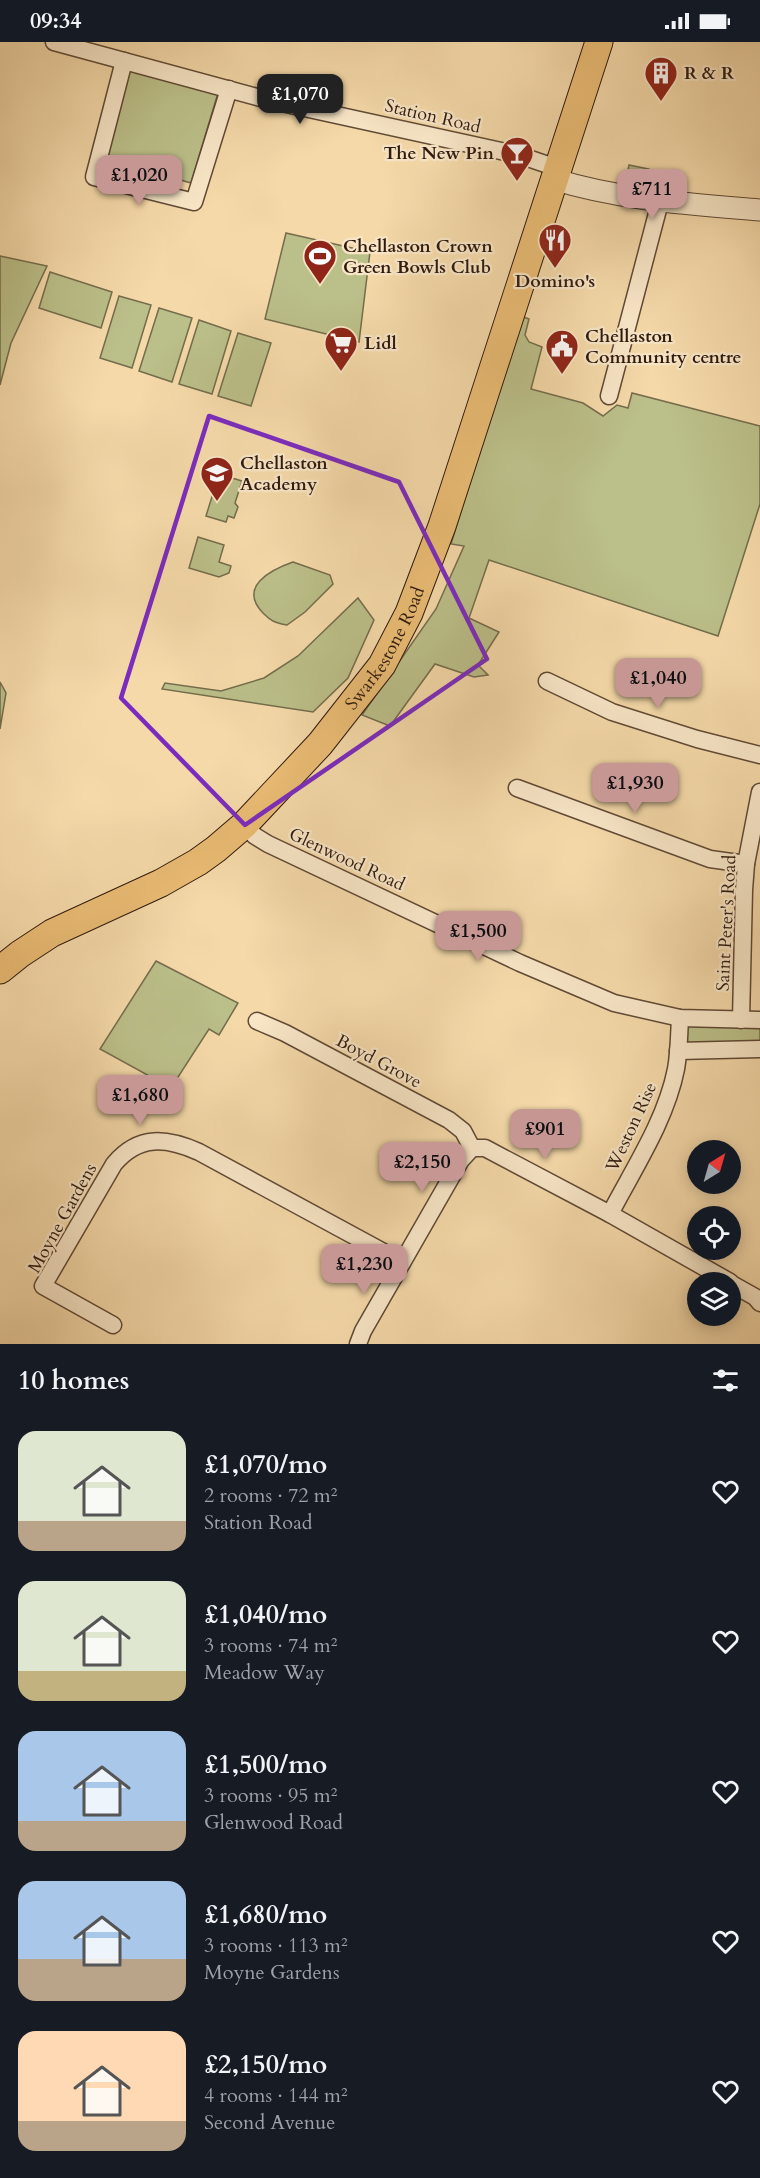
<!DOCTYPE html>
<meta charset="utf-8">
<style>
:root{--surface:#171b24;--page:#242831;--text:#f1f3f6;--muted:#9ea1a6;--accent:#c59692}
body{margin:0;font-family:Cardo,serif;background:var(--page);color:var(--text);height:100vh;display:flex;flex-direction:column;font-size:22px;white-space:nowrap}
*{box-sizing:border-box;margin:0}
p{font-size:20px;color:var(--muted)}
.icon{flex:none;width:33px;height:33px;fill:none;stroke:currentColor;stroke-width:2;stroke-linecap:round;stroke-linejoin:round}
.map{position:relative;height:1302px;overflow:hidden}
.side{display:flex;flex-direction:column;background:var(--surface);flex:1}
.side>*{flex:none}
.needle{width:39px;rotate:37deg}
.controls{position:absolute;left:687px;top:1098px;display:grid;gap:12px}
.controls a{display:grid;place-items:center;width:54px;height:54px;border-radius:50%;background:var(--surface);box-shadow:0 3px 15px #0003;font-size:30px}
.price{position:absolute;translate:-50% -51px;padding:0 14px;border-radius:12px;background:var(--accent);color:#111;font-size:20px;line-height:39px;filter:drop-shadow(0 2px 3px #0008)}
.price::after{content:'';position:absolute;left:50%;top:36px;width:18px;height:14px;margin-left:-9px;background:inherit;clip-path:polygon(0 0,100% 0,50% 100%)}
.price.current{background:#222;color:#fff}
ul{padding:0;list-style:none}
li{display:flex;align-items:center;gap:18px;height:150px;padding:0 18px}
li span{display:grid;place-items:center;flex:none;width:168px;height:120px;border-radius:18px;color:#555}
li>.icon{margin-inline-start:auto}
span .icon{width:72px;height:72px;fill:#fffc;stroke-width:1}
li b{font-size:26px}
h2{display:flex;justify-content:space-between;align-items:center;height:72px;padding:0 18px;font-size:26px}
.status{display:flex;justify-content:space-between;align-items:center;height:42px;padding:0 30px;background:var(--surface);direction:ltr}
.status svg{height:16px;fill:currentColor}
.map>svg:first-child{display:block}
</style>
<div class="status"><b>09:34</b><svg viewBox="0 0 49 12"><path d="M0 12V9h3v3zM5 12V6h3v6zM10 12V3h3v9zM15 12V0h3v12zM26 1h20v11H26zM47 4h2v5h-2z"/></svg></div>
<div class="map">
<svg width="760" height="1302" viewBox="0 0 760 1302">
<rect width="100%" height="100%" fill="#f5d9a9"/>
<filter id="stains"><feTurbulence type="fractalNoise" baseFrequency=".00333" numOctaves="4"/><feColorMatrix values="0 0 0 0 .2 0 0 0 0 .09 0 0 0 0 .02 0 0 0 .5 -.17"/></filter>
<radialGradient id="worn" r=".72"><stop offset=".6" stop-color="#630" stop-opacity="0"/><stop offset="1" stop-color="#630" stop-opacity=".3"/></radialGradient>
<g fill="#bbbf89" stroke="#746c4c" stroke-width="1.5">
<polygon points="129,27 218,51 191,141 107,117"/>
<polygon points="629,123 649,127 646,148 625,145"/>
<polygon points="286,191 370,210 359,300 265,277"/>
<polygon points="0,214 47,224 11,301 0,343"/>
<polygon points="50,230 112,250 101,286 39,266"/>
<polygon points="119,254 151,263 132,326 100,316"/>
<polygon points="159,266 192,276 172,340 139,329"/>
<polygon points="521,274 529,277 525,293 529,300 542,305 531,347 583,361 603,374 617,363 628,366 632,351 760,384 760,462 718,594 489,518 469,576 499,590 478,623 488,633 474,635 435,622 390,684 362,673 436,567 464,504 451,502"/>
<polygon points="199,278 231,289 212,352 179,342"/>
<polygon points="238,291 271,301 251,364 218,354"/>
<polygon points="219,432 242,439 235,461 238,465 234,476 228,474 226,480 206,474"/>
<polygon points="198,495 224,503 219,520 231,524 229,531 219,535 189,526"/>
<path d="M293 520 330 533 333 542 305 570 287 583C275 581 271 579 263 571 238 545 270 528 293 520Z"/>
<polygon points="358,556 374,578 348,636 313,670 162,647 165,641 221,649 264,636 298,614"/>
<polygon points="0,640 6,651 0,687"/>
<polygon points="156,919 238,961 219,993 209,987 171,1046 100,1007"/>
<polygon points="680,976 760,978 760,1007 678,1009"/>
</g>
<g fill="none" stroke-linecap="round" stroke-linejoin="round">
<defs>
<g id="minor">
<polyline points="54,0 268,58 519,113 557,126"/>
<polyline points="124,19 94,135 194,160 229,47"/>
<polyline points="609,354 660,160"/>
<polyline points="547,639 612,670 697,697 760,713"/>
<polyline points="517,746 710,817 746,822"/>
<polyline points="244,783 255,794 268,802 520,921 614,961 680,976 760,978"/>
<polyline points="741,978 744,848 746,822 760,750"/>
<polyline points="257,979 285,991 449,1078 463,1089 472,1106"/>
<polyline points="678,1009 760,1007"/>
<polyline points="472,1106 485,1106 610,1172 730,1240"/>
<path d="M610 1172C634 1126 666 1078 676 1027 679 1011 679 993 680 976"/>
<polyline points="730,1241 755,1255 760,1261"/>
<path d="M113 1283 43 1244 114 1122C139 1092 167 1096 199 1110L402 1220"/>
<polyline points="358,1302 363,1289 461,1118 472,1106"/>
</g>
<path id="tertiary" d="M553 137C621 158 690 162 760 168"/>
<g id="primary">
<path id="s1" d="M0 928 20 912 52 891 161 841 198 820 216 807 244 783 320 702 382 623 409 571 442 484 599 0"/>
</g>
</defs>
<use href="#minor" stroke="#604935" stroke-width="19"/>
<use href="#tertiary" stroke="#604935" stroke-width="23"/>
<use href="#primary" stroke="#2e190e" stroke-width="29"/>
<use href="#minor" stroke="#f8e6c7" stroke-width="16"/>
<use href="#tertiary" stroke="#f8e6c7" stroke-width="21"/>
<use href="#primary" stroke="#eabc74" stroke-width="27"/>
</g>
<path fill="none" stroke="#7b2cbf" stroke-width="4.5" stroke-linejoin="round" d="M209 374 399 440 487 617 245 783 121 656Z"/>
<defs>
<symbol id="building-pin" viewBox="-11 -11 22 30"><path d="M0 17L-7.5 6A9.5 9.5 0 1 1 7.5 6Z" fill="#8f2418" stroke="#f8e6c7"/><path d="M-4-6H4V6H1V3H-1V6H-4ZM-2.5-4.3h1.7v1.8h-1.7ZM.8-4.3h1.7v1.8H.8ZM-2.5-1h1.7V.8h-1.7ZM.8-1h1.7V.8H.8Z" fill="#fff"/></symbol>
<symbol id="bar-pin" viewBox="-11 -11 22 30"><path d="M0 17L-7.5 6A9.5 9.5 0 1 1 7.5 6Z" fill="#8f2418" stroke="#f8e6c7"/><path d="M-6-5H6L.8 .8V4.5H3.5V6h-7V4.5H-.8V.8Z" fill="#fff"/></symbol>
<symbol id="restaurant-pin" viewBox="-11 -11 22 30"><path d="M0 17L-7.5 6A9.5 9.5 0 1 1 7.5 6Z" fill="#8f2418" stroke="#f8e6c7"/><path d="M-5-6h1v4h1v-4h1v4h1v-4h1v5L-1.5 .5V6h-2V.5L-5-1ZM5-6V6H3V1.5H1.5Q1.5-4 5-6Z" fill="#fff"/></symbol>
<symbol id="stadium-pin" viewBox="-11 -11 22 30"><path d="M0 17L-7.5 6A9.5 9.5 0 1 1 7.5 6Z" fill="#8f2418" stroke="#f8e6c7"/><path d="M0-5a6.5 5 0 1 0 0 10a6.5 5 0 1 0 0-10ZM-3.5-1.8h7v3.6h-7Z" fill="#fff"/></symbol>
<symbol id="supermarket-pin" viewBox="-11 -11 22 30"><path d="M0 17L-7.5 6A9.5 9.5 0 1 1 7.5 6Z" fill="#8f2418" stroke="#f8e6c7"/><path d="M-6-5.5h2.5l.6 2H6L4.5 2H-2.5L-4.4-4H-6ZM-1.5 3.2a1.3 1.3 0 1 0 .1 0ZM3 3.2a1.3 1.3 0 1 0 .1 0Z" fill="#fff"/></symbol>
<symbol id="civic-pin" viewBox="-11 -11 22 30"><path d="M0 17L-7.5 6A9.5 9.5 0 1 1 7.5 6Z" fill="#8f2418" stroke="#f8e6c7"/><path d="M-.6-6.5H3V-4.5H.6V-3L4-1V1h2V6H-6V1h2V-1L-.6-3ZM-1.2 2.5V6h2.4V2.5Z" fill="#fff"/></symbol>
<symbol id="school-pin" viewBox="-11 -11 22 30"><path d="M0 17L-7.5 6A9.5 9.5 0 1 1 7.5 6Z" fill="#8f2418" stroke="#f8e6c7"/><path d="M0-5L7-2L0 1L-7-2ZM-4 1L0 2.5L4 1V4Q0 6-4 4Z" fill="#fff"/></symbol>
</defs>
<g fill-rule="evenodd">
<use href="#building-pin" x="642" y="12" width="38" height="52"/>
<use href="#bar-pin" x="498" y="92" width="38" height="52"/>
<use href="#restaurant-pin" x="536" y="179" width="38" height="52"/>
<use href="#stadium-pin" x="301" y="195" width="38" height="52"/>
<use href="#supermarket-pin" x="322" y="282" width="38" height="52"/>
<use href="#civic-pin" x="543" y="285" width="38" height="52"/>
<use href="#school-pin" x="198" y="412" width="38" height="52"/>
</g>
<g text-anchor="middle" stroke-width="4.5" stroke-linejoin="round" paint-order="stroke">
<g font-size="18" font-weight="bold" fill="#2e190e" stroke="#f8e6c7" text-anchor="start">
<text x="684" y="37">R &amp; R</text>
<text x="494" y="117" text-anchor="end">The New Pin</text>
<text x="343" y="210">Chellaston Crown<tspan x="343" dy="21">Green Bowls Club</tspan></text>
<text x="555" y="245" text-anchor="middle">Domino's</text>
<text x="585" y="300">Chellaston<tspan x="585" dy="21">Community centre</tspan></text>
<text x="364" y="307">Lidl</text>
<text x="240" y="427">Chellaston<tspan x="240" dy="21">Academy</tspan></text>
</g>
<g font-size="18" fill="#2e190e" stroke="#f8e6c7">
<text transform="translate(433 74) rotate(13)" y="6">Station Road</text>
<text dy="6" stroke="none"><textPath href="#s1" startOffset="513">Swarkestone Road</textPath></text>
<text transform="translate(347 817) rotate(25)" y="6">Glenwood Road</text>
<text transform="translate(726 881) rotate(-87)" y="6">Saint Peter's Road</text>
<text transform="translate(379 1019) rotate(28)" y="6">Boyd Grove</text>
<text transform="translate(631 1085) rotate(-65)" y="6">Weston Rise</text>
<text transform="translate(62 1176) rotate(-61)" y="6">Moyne Gardens</text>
</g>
</g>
<rect width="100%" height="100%" filter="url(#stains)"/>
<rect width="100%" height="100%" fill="url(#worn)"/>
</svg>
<div class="controls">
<a><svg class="needle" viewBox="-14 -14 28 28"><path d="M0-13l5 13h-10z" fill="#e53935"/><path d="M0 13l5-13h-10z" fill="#9ea1a6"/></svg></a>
<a><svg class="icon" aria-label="locate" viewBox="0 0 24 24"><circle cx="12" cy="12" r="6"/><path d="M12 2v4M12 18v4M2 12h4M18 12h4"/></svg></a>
<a><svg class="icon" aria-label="layers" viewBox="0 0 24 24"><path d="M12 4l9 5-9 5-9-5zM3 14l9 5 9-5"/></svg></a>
</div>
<b class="price current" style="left:300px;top:83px">£1,070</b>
<b class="price" style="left:139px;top:164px">£1,020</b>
<b class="price" style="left:652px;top:178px">£711</b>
<b class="price" style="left:658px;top:667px">£1,040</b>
<b class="price" style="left:635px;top:772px">£1,930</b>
<b class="price" style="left:478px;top:920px">£1,500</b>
<b class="price" style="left:140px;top:1084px">£1,680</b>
<b class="price" style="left:545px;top:1118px">£901</b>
<b class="price" style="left:422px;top:1151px">£2,150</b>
<b class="price" style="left:364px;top:1253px">£1,230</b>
</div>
<section class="side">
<h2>10 homes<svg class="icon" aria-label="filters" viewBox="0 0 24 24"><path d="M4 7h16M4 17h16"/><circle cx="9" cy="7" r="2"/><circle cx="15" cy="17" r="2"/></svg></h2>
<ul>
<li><span style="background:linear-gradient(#dfe7d0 75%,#b9a48a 0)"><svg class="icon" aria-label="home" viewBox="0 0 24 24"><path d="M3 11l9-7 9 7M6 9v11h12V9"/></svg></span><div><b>£1,070/mo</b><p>2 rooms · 72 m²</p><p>Station Road</p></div><svg class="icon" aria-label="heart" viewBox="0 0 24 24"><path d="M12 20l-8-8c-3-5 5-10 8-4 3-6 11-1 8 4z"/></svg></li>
<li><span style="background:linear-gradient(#dfe7d0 75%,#c2b280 0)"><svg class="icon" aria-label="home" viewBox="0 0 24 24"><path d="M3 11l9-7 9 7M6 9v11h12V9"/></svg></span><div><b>£1,040/mo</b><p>3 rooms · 74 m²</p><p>Meadow Way</p></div><svg class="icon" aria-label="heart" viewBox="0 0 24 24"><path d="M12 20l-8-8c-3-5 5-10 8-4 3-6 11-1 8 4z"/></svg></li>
<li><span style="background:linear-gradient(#a9c7e8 75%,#b9a48a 0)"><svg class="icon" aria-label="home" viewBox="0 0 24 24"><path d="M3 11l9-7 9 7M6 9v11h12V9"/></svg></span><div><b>£1,500/mo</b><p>3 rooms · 95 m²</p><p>Glenwood Road</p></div><svg class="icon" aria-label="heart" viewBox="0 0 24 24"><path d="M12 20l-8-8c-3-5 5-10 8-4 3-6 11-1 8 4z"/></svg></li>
<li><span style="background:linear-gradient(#a9c7e8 65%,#b9a48a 0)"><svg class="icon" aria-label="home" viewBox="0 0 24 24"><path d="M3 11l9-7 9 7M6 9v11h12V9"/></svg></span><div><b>£1,680/mo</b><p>3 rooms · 113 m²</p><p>Moyne Gardens</p></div><svg class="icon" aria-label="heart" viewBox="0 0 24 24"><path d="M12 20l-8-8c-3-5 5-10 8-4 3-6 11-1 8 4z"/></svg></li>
<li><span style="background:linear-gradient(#ffd9b3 75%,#b9a48a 0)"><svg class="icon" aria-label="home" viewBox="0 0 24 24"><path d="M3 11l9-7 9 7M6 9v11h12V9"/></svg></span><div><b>£2,150/mo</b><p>4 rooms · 144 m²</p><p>Second Avenue</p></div><svg class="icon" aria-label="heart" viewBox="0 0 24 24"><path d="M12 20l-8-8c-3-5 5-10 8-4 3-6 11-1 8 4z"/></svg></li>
</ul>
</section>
